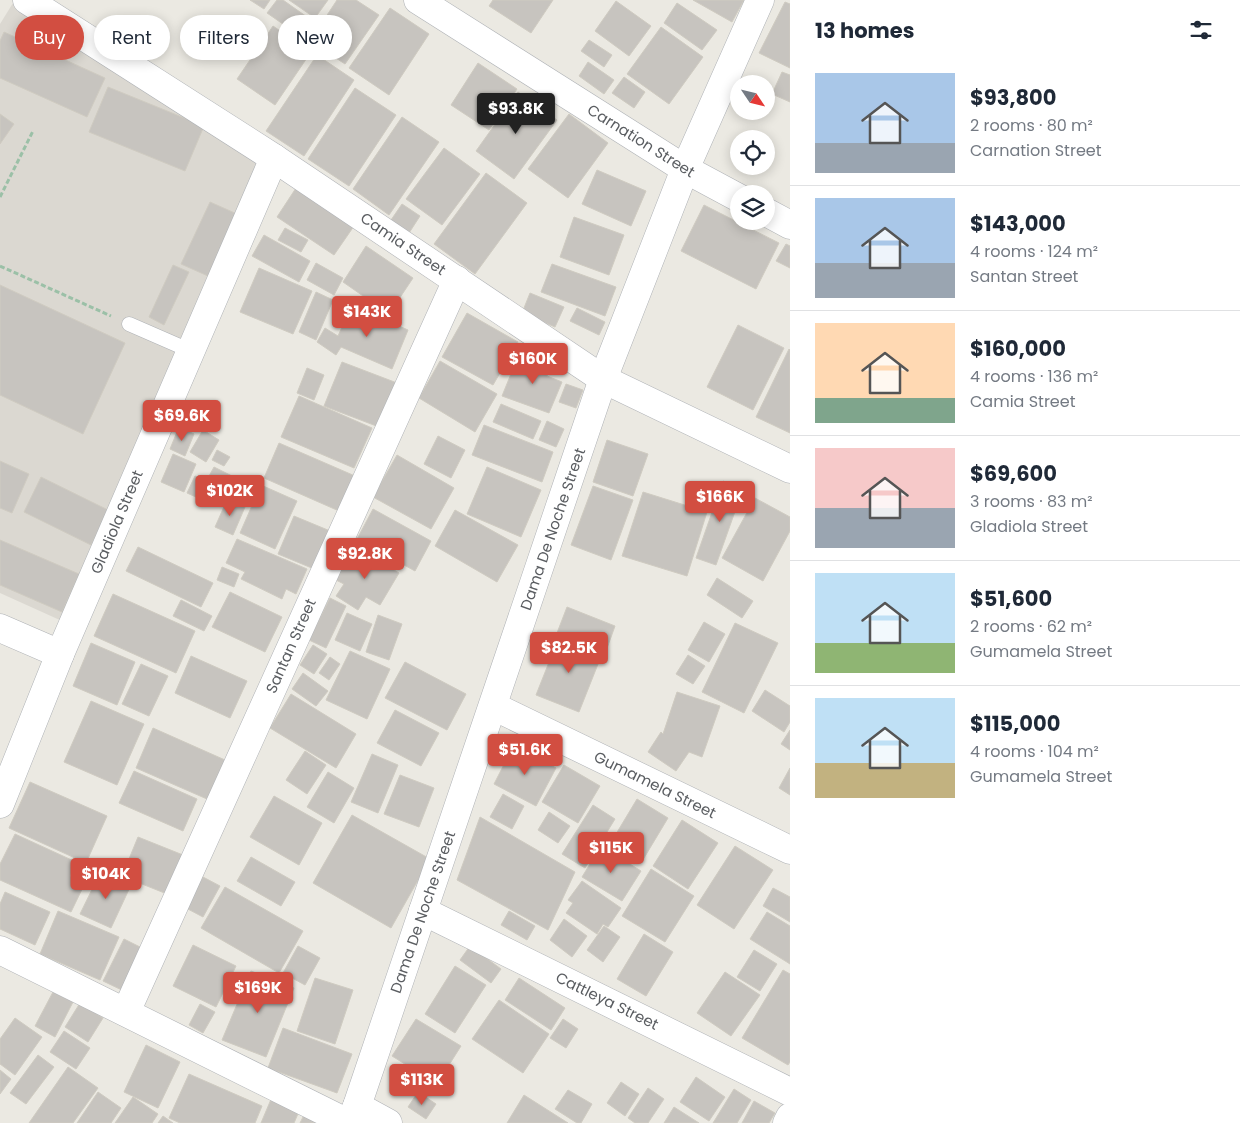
<!DOCTYPE html>
<meta charset="utf-8">
<style>
:root{--surface:#fff;--page:#f6f6f7;--text:#1f2937;--muted:#747a83;--line:#e0e1e3;--accent:#d24e41}
body{margin:0;font-family:Poppins,sans-serif;background:var(--page);color:var(--text);height:100vh;display:flex;flex-direction:column;font-size:19px;white-space:nowrap}
*{box-sizing:border-box;margin:0}
p{font-size:16px;color:var(--muted)}
.icon{flex:none;width:28px;height:28px;fill:none;stroke:currentColor;stroke-width:2;stroke-linecap:round;stroke-linejoin:round}
.map{position:relative;flex:1;overflow:hidden}
.drawer{display:flex;flex-direction:column;background:var(--surface);width:450px}
.drawer>*{flex:none}
.hud{position:absolute;left:15px;top:15px;width:475px;height:45px;display:flex;gap:10px}
.needle{width:32px;rotate:125deg}
.fabs{position:absolute;left:730px;top:75px;display:grid;gap:10px}
.fabs a{display:grid;place-items:center;width:45px;height:45px;border-radius:50%;background:var(--surface);box-shadow:0 2px 12px #0003;font-size:25px}
.price{position:absolute;translate:-50% -42px;padding:0 11px;border-radius:5px;background:var(--accent);color:#fff;font-size:16px;line-height:32px;filter:drop-shadow(0 1px 2px #0008)}
.price::after{content:'';position:absolute;left:50%;top:30px;width:15px;height:11px;margin-left:-8px;background:inherit;clip-path:polygon(0 0,100% 0,50% 100%)}
.price.on{background:#222;color:#fff}
ul{padding:0;list-style:none}
li{display:flex;align-items:center;gap:15px;height:125px;padding:0 25px}
li+li{border-top:1px solid var(--line)}
li span{display:grid;place-items:center;flex:none;width:140px;height:100px;border-radius:0px;color:#555}
li>.icon{margin-inline-start:auto}
span .icon{width:60px;height:60px;fill:#fffc;stroke-width:1}
li b{font-size:21px}
h2{display:flex;justify-content:space-between;align-items:center;height:60px;padding:0 25px;font-size:21px}
.pill{padding:0 18px;border-radius:22px;background:var(--surface);box-shadow:0 2px 12px #0003;font-size:18px;line-height:45px}
.pill.on{background:var(--accent);color:#fff}
main{display:flex;flex:1;min-height:0}
.map>svg:first-child{display:block}
</style>
<main>
<div class="map">
<svg width="790" height="1123" viewBox="0 0 790 1123">
<rect width="100%" height="100%" fill="#ebe9e2"/>
<polygon fill="#dbd8d1" points="13,3 261,159 62,621 0,593 0,24"/>
<g fill="#c7c4bf" stroke="#cfcbc1">
<polygon points="250,0 270,0 264,9"/>
<polygon points="277,0 283,0 317,24 306,40 267,13"/>
<polygon points="289,0 328,0 315,18"/>
<polygon points="337,0 356,0 379,15 345,64 310,41"/>
<polygon points="493,0 553,0 531,33 489,6"/>
<polygon points="693,0 744,0 732,22"/>
<polygon points="616,1 651,26 629,56 595,31"/>
<polygon points="785,2 790,4 790,68 759,53"/>
<polygon points="677,3 717,30 702,50 664,23"/>
<polygon points="390,8 429,34 389,95 349,68"/>
<polygon points="273,26 311,52 275,105 237,79"/>
<polygon points="661,27 703,57 669,104 627,74"/>
<polygon points="4,32 105,78 87,117 0,78 0,41"/>
<polygon points="589,40 612,55 604,67 581,51"/>
<polygon points="317,55 354,80 304,156 266,131"/>
<polygon points="588,62 614,80 604,94 579,76"/>
<polygon points="478,63 517,89 489,130 451,105"/>
<polygon points="782,72 790,75 790,102 772,94"/>
<polygon points="624,77 645,92 634,108 612,93"/>
<polygon points="108,87 204,126 185,171 89,132"/>
<polygon points="355,88 396,115 349,186 308,159"/>
<polygon points="518,92 557,120 514,179 476,151"/>
<polygon points="0,114 14,124 0,144"/>
<polygon points="569,114 608,143 568,198 528,169"/>
<polygon points="402,117 439,142 389,215 353,189"/>
<polygon points="444,148 480,174 442,225 406,199"/>
<polygon points="597,170 646,191 631,226 582,204"/>
<polygon points="486,173 527,203 475,274 434,244"/>
<polygon points="296,188 354,226 334,255 277,217"/>
<polygon points="210,202 237,214 208,276 181,264"/>
<polygon points="402,204 420,216 409,233 391,220"/>
<polygon points="704,205 779,243 756,289 681,251"/>
<polygon points="574,217 624,235 609,275 560,257"/>
<polygon points="285,228 308,240 301,252 278,240"/>
<polygon points="264,235 310,261 299,282 252,256"/>
<polygon points="786,244 790,246 790,268 776,261"/>
<polygon points="366,246 413,278 389,314 343,282"/>
<polygon points="316,263 343,278 334,295 307,280"/>
<polygon points="552,264 616,287 605,316 541,292"/>
<polygon points="173,265 189,272 164,325 149,317"/>
<polygon points="259,268 312,291 293,334 240,312"/>
<polygon points="0,285 125,343 83,434 0,395"/>
<polygon points="316,292 333,300 316,340 299,332"/>
<polygon points="530,293 564,307 555,327 522,313"/>
<polygon points="352,305 408,330 392,369 341,347 336,355 317,342 325,328 338,336"/>
<polygon points="577,308 605,322 599,335 570,321"/>
<polygon points="467,313 518,342 493,385 442,357"/>
<polygon points="738,325 784,348 753,410 707,387"/>
<polygon points="789,349 790,350 790,433 756,417"/>
<polygon points="524,355 551,364 547,376 562,382 549,413 502,396 515,364 520,365"/>
<polygon points="440,361 497,394 475,432 419,398"/>
<polygon points="342,362 397,383 379,427 324,406"/>
<polygon points="307,368 324,375 314,400 297,393"/>
<polygon points="566,384 583,390 576,408 559,402"/>
<polygon points="299,396 372,428 354,468 281,437"/>
<polygon points="501,404 541,421 533,439 493,422"/>
<polygon points="547,421 564,429 556,447 539,440"/>
<polygon points="484,425 553,452 542,482 472,455"/>
<polygon points="179,427 194,434 185,456 170,449"/>
<polygon points="203,430 219,440 206,462 190,452"/>
<polygon points="438,436 465,450 451,478 424,464"/>
<polygon points="607,440 648,454 633,496 593,482"/>
<polygon points="279,443 355,476 339,511 264,478"/>
<polygon points="217,450 230,457 224,466 212,460"/>
<polygon points="173,454 196,464 184,492 161,482"/>
<polygon points="397,455 454,488 431,529 373,497"/>
<polygon points="0,461 29,474 12,513 0,508"/>
<polygon points="214,467 242,481 236,492 208,478"/>
<polygon points="487,467 541,490 521,537 467,514"/>
<polygon points="195,476 222,488 214,505 187,493"/>
<polygon points="41,477 108,510 91,545 24,512"/>
<polygon points="723,481 743,489 716,565 696,558"/>
<polygon points="261,485 297,501 275,549 240,533"/>
<polygon points="593,486 633,500 611,560 571,545"/>
<polygon points="643,492 707,512 687,576 622,556"/>
<polygon points="755,498 790,517 790,531 763,581 722,558"/>
<polygon points="227,500 245,507 233,535 215,527"/>
<polygon points="373,509 431,541 415,571 357,539"/>
<polygon points="455,510 518,545 497,582 435,546"/>
<polygon points="294,516 335,533 319,571 278,554"/>
<polygon points="237,539 307,569 296,594 286,589 282,599 241,579 245,572 226,563"/>
<polygon points="0,540 79,574 62,612 0,585"/>
<polygon points="138,547 213,583 201,607 126,571"/>
<polygon points="356,547 399,573 380,605 366,597 358,610 336,596 344,584 336,580"/>
<polygon points="222,567 239,574 234,587 217,580"/>
<polygon points="717,578 753,601 742,618 707,595"/>
<polygon points="230,592 282,617 265,652 212,627"/>
<polygon points="113,594 195,631 176,673 94,636"/>
<polygon points="330,598 346,606 326,648 309,640"/>
<polygon points="181,600 212,616 204,631 173,616"/>
<polygon points="567,607 615,626 606,651 557,633"/>
<polygon points="347,613 372,624 360,651 335,640"/>
<polygon points="378,615 402,624 389,660 366,652"/>
<polygon points="704,622 725,634 709,662 688,650"/>
<polygon points="735,623 778,643 744,713 702,692"/>
<polygon points="559,637 602,654 579,712 536,695"/>
<polygon points="91,643 135,662 117,705 73,686"/>
<polygon points="313,645 327,654 314,674 300,665"/>
<polygon points="350,651 390,669 367,719 326,700"/>
<polygon points="688,655 705,666 693,684 676,674"/>
<polygon points="191,656 247,681 230,718 175,693"/>
<polygon points="330,657 340,664 329,680 319,673"/>
<polygon points="405,662 466,694 447,730 385,698"/>
<polygon points="141,664 168,676 149,716 122,704"/>
<polygon points="303,673 328,691 316,706 292,689"/>
<polygon points="765,690 790,706 790,722 784,732 752,711"/>
<polygon points="677,692 720,706 702,757 689,752 676,771 648,752 661,732 663,734"/>
<polygon points="291,694 356,734 336,768 270,728"/>
<polygon points="91,701 144,724 117,785 64,762"/>
<polygon points="395,710 439,733 421,766 377,743"/>
<polygon points="153,728 225,760 207,799 136,768"/>
<polygon points="790,730 790,750 781,744"/>
<polygon points="514,745 556,768 536,806 494,784"/>
<polygon points="305,751 326,765 307,794 286,780"/>
<polygon points="372,754 398,765 378,813 351,802"/>
<polygon points="564,765 600,786 578,823 542,802"/>
<polygon points="790,768 790,795 779,788"/>
<polygon points="134,771 197,799 183,831 119,803"/>
<polygon points="328,772 354,788 334,823 307,807"/>
<polygon points="400,775 434,788 419,827 384,814"/>
<polygon points="30,782 107,816 86,863 9,828"/>
<polygon points="503,794 524,806 512,829 490,817"/>
<polygon points="274,796 322,823 299,865 250,837"/>
<polygon points="637,799 668,818 641,863 610,844"/>
<polygon points="593,805 615,819 585,868 562,854"/>
<polygon points="549,812 570,826 558,843 538,830"/>
<polygon points="352,815 430,859 391,928 313,883"/>
<polygon points="480,817 575,872 548,930 457,880"/>
<polygon points="682,820 718,843 688,889 653,866"/>
<polygon points="15,834 76,862 70,876 85,883 71,912 0,880 0,864"/>
<polygon points="138,837 193,859 177,898 122,876"/>
<polygon points="601,846 641,871 622,901 582,877"/>
<polygon points="735,846 773,870 734,929 697,905"/>
<polygon points="251,857 295,882 281,906 237,881"/>
<polygon points="651,869 694,896 665,942 622,916"/>
<polygon points="101,871 131,885 111,928 80,914"/>
<polygon points="203,877 220,886 203,917 186,908"/>
<polygon points="582,881 621,908 608,927 603,924 597,934 566,913 573,903 568,900"/>
<polygon points="225,887 303,931 279,973 201,928"/>
<polygon points="773,888 790,897 790,922 763,906"/>
<polygon points="5,892 50,912 35,945 0,929 0,904"/>
<polygon points="58,911 119,937 100,980 40,954"/>
<polygon points="509,911 535,926 527,940 501,925"/>
<polygon points="767,912 790,926 790,964 750,939"/>
<polygon points="564,919 587,936 572,957 550,940"/>
<polygon points="604,926 620,937 603,962 587,950"/>
<polygon points="644,934 673,952 646,996 617,979"/>
<polygon points="124,939 146,950 126,992 103,981"/>
<polygon points="193,945 236,966 216,1007 173,986"/>
<polygon points="298,946 320,958 305,985 283,973"/>
<polygon points="470,946 501,969 491,983 460,960"/>
<polygon points="754,950 777,964 760,991 737,977"/>
<polygon points="455,966 486,985 455,1033 425,1014"/>
<polygon points="783,970 790,974 790,1062 788,1065 742,1038"/>
<polygon points="251,971 294,988 266,1057 222,1040"/>
<polygon points="725,972 760,995 731,1036 697,1013"/>
<polygon points="315,978 353,990 335,1044 297,1031"/>
<polygon points="519,978 565,1008 551,1030 505,1000"/>
<polygon points="53,992 73,1002 55,1037 35,1026"/>
<polygon points="499,1000 549,1034 523,1073 472,1039"/>
<polygon points="80,1003 103,1018 88,1042 65,1027"/>
<polygon points="200,1004 215,1012 203,1033 189,1025"/>
<polygon points="15,1018 42,1037 15,1075 0,1064 0,1039"/>
<polygon points="416,1019 461,1046 437,1084 392,1056"/>
<polygon points="563,1019 578,1029 566,1048 550,1038"/>
<polygon points="283,1028 352,1054 337,1093 268,1068"/>
<polygon points="64,1031 90,1048 76,1069 50,1052"/>
<polygon points="146,1045 180,1062 158,1108 124,1092"/>
<polygon points="38,1055 54,1067 26,1104 10,1093"/>
<polygon points="68,1067 98,1088 73,1123 29,1123"/>
<polygon points="0,1070 11,1079 0,1094"/>
<polygon points="189,1074 262,1106 255,1123 180,1123 169,1118"/>
<polygon points="696,1077 725,1097 709,1121 680,1102"/>
<polygon points="621,1082 639,1094 625,1116 607,1103"/>
<polygon points="648,1088 664,1099 648,1123 635,1123 628,1118"/>
<polygon points="734,1089 751,1100 737,1123 713,1123"/>
<polygon points="568,1090 592,1104 581,1123 577,1123 555,1109"/>
<polygon points="98,1092 121,1108 111,1123 77,1123"/>
<polygon points="418,1092 436,1104 426,1119 408,1107"/>
<polygon points="524,1095 568,1123 507,1123"/>
<polygon points="133,1097 158,1114 152,1123 115,1123"/>
<polygon points="272,1097 300,1109 294,1123 261,1123"/>
<polygon points="754,1101 775,1113 769,1123 742,1123"/>
<polygon points="674,1107 699,1123 664,1123"/>
<polygon points="305,1113 325,1123 300,1123"/>
<polygon points="163,1116 173,1123 158,1123"/>
</g>
<g fill="none" stroke-linecap="round" stroke-linejoin="round">
<defs>
<polyline id="lane" points="129,324 191,351"/>
<g id="street">
<polyline points="27,0 274,158 603,379 790,469"/>
<polyline points="418,0 685,169 739,198"/>
<polyline points="766,212 790,225"/>
<polyline points="0,628 60,654"/>
<polyline points="493,706 790,850"/>
<polyline points="0,804 60,654 274,158"/>
<polyline points="423,911 790,1092"/>
<polyline points="0,950 348,1123"/>
<polyline points="126,1012 457,280"/>
<polyline points="357,1106 388,1123"/>
<polyline points="350,1123 357,1106 603,379 685,169 760,0"/>
<polyline points="787,1123 790,1117"/>
</g>
</defs>
<use href="#lane" stroke="#afb2b6" stroke-width="15"/>
<use href="#street" stroke="#afb2b6" stroke-width="29"/>
<g stroke="#9bc0a7" stroke-width="3" stroke-dasharray="5 2.5" stroke-linecap="butt">
<polyline points="0,197 33,131"/>
<polyline points="0,266 111,316"/>
</g>
<use href="#lane" stroke="#fff" stroke-width="14"/>
<use href="#street" stroke="#fff" stroke-width="28"/>
</g>
<g text-anchor="middle" stroke-width="4" stroke-linejoin="round" paint-order="stroke">
<g font-size="15" fill="#5a5d61" stroke="#fff">
<text transform="translate(641 141) rotate(32)" y="5">Carnation Street</text>
<text transform="translate(403 244) rotate(34)" y="5">Camia Street</text>
<text transform="translate(117 522) rotate(-67)" y="5">Gladiola Street</text>
<text transform="translate(553 529) rotate(-71)" y="5">Dama De Noche Street</text>
<text transform="translate(291 646) rotate(-66)" y="5">Santan Street</text>
<text transform="translate(655 785) rotate(26)" y="5">Gumamela Street</text>
<text transform="translate(423 912) rotate(-71)" y="5">Dama De Noche Street</text>
<text transform="translate(607 1001) rotate(26)" y="5">Cattleya Street</text>
</g>
</g>
</svg>
<div class="fabs">
<a><svg class="needle" viewBox="-14 -14 28 28"><path d="M0-13l5 13h-10z" fill="#e53935"/><path d="M0 13l5-13h-10z" fill="#747a83"/></svg></a>
<a><svg class="icon" aria-label="locate" viewBox="0 0 24 24"><circle cx="12" cy="12" r="6"/><path d="M12 2v4M12 18v4M2 12h4M18 12h4"/></svg></a>
<a><svg class="icon" aria-label="layers" viewBox="0 0 24 24"><path d="M12 4l9 5-9 5-9-5zM3 14l9 5 9-5"/></svg></a>
</div>
<b class="price on" style="left:516px;top:135px">$93.8K</b>
<b class="price" style="left:367px;top:338px">$143K</b>
<b class="price" style="left:533px;top:385px">$160K</b>
<b class="price" style="left:182px;top:442px">$69.6K</b>
<b class="price" style="left:230px;top:517px">$102K</b>
<b class="price" style="left:720px;top:523px">$166K</b>
<b class="price" style="left:365px;top:580px">$92.8K</b>
<b class="price" style="left:569px;top:674px">$82.5K</b>
<b class="price" style="left:525px;top:776px">$51.6K</b>
<b class="price" style="left:611px;top:874px">$115K</b>
<b class="price" style="left:106px;top:900px">$104K</b>
<b class="price" style="left:258px;top:1014px">$169K</b>
<b class="price" style="left:422px;top:1106px">$113K</b>
<div class="hud">
<a class="pill on">Buy</a>
<a class="pill">Rent</a>
<a class="pill">Filters</a>
<a class="pill">New</a>
</div>
</div>
<section class="drawer">
<h2>13 homes<svg class="icon" aria-label="filters" viewBox="0 0 24 24"><path d="M4 7h16M4 17h16"/><circle cx="9" cy="7" r="2"/><circle cx="15" cy="17" r="2"/></svg></h2>
<ul>
<li><span style="background:linear-gradient(#a9c7e8 70%,#9aa5b1 0)"><svg class="icon" aria-label="home" viewBox="0 0 24 24"><path d="M3 11l9-7 9 7M6 9v11h12V9"/></svg></span><div><b>$93,800</b><p>2 rooms · 80 m²</p><p>Carnation Street</p></div></li>
<li><span style="background:linear-gradient(#a9c7e8 65%,#9aa5b1 0)"><svg class="icon" aria-label="home" viewBox="0 0 24 24"><path d="M3 11l9-7 9 7M6 9v11h12V9"/></svg></span><div><b>$143,000</b><p>4 rooms · 124 m²</p><p>Santan Street</p></div></li>
<li><span style="background:linear-gradient(#ffd9b3 75%,#7fa58c 0)"><svg class="icon" aria-label="home" viewBox="0 0 24 24"><path d="M3 11l9-7 9 7M6 9v11h12V9"/></svg></span><div><b>$160,000</b><p>4 rooms · 136 m²</p><p>Camia Street</p></div></li>
<li><span style="background:linear-gradient(#f6c9c9 60%,#9aa5b1 0)"><svg class="icon" aria-label="home" viewBox="0 0 24 24"><path d="M3 11l9-7 9 7M6 9v11h12V9"/></svg></span><div><b>$69,600</b><p>3 rooms · 83 m²</p><p>Gladiola Street</p></div></li>
<li><span style="background:linear-gradient(#bfe0f5 70%,#8fb573 0)"><svg class="icon" aria-label="home" viewBox="0 0 24 24"><path d="M3 11l9-7 9 7M6 9v11h12V9"/></svg></span><div><b>$51,600</b><p>2 rooms · 62 m²</p><p>Gumamela Street</p></div></li>
<li><span style="background:linear-gradient(#bfe0f5 65%,#c2b280 0)"><svg class="icon" aria-label="home" viewBox="0 0 24 24"><path d="M3 11l9-7 9 7M6 9v11h12V9"/></svg></span><div><b>$115,000</b><p>4 rooms · 104 m²</p><p>Gumamela Street</p></div></li>
</ul>
</section>
</main>
